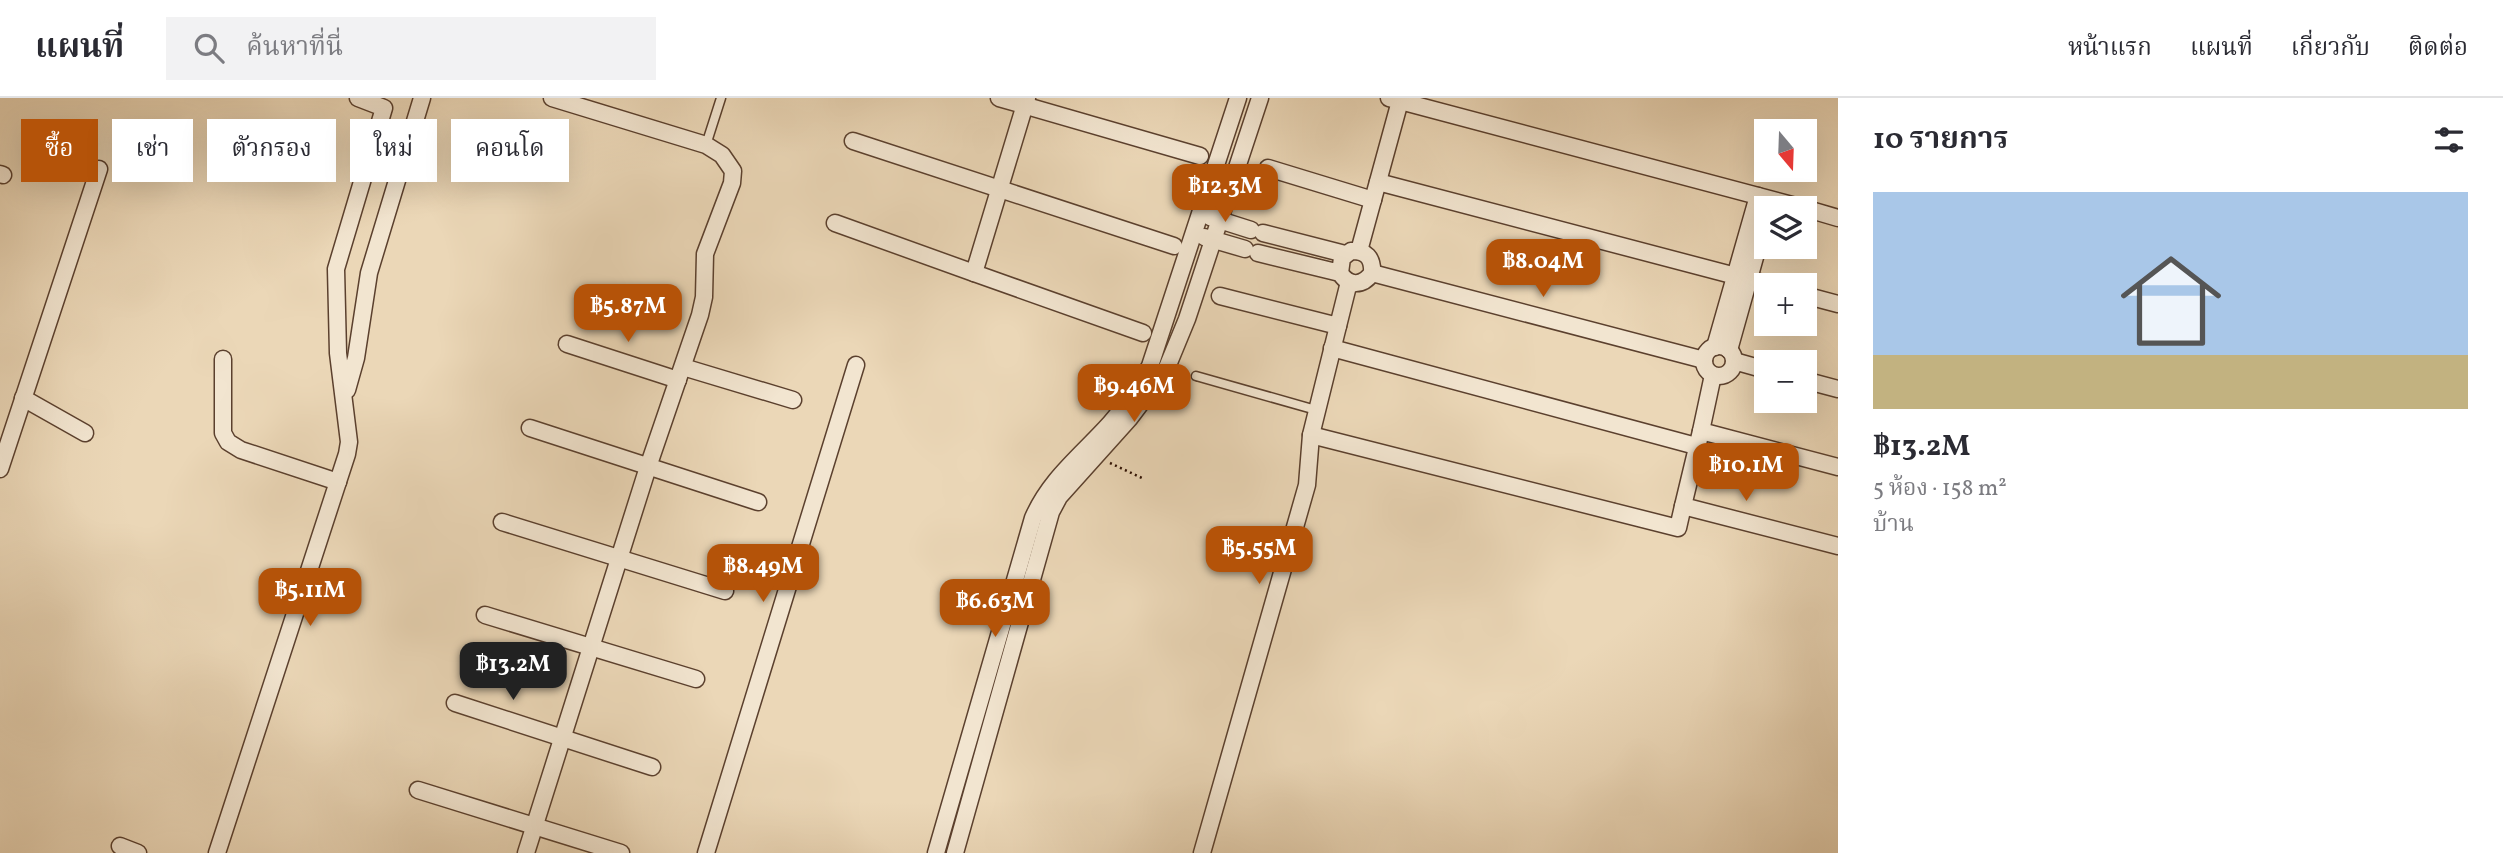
<!DOCTYPE html>
<html lang="th">
<meta charset="utf-8">
<style>
:root{--surface:#fff;--page:#f2f2f3;--text:#2b2b33;--muted:#7c7c81;--line:#e1e1e2;--accent:#b45309}
body{margin:0;font-family:Vollkorn,"Noto Serif Thai",serif;background:var(--page);color:var(--text);height:100vh;display:flex;flex-direction:column;font-size:26px;white-space:nowrap}
*{box-sizing:border-box;margin:0}
p{font-size:23px;color:var(--muted)}
.icon{flex:none;width:38px;height:38px;fill:none;stroke:currentColor;stroke-width:2;stroke-linecap:round;stroke-linejoin:round}
.map{position:relative;flex:1;overflow:hidden}
.side{display:flex;flex-direction:column;background:var(--surface);width:665px}
.side>*{flex:none}
.banner{position:absolute;left:21px;top:21px;width:665px;height:63px;display:flex;gap:14px}
.needle{width:46px;rotate:161deg}
.controls{position:absolute;left:1754px;top:21px;display:grid;gap:14px}
.controls a{display:grid;place-items:center;width:63px;height:63px;border-radius:0px;background:var(--surface);box-shadow:0 7px 28px #0002;font-size:35px}
.price{position:absolute;translate:-50% -60px;padding:0 16px;border-radius:14px;background:var(--accent);color:#fff;font-size:23px;line-height:46px;filter:drop-shadow(0 2px 4px #0008)}
.price::after{content:'';position:absolute;left:50%;top:42px;width:21px;height:16px;margin-left:-10px;background:inherit;clip-path:polygon(0 0,100% 0,50% 100%)}
.price.active{background:#222;color:#fff}
ul{padding:0;list-style:none}
li{display:grid;align-content:center;gap:14px;height:371px;padding:0 35px}
li span{display:grid;place-items:center;height:217px;border-radius:0px;color:#555}
li>.icon{margin-inline-start:auto}
span .icon{width:126px;height:126px;fill:#fffc;stroke-width:1}
li b{font-size:30px}
h2{display:flex;justify-content:space-between;align-items:center;height:84px;padding:0 35px;font-size:30px}
.pill{padding:0 24px;border-radius:0px;background:var(--surface);box-shadow:0 7px 28px #0002;font-size:24px;line-height:63px}
.pill.active{background:var(--accent);color:#fff}
header{display:flex;align-items:center;gap:42px;box-sizing:border-box;height:98px;padding:0 35px;background:var(--surface);border-bottom:2px solid var(--line)}
header strong{font-size:33px}
nav{display:flex;gap:38px;margin-inline-start:auto;font-size:24px}
.search{width:490px;height:63px;background:var(--page);display:flex;align-items:center;gap:18px;box-sizing:border-box;padding:0 24px;border-radius:0px;color:var(--muted);font-size:26px}
main{display:flex;flex:1;min-height:0}
.map>svg:first-child{display:block}
</style>
<header>
<strong>แผนที่</strong>
<div class="search"><svg class="icon" aria-label="search" viewBox="0 0 24 24"><circle cx="10" cy="10" r="6"/><path d="M15 15l6 6"/></svg>ค้นหาที่นี่</div>
<nav><a>หน้าแรก</a><a>แผนที่</a><a>เกี่ยวกับ</a><a>ติดต่อ</a></nav>
</header>
<main>
<div class="map">
<svg width="1838" height="755" viewBox="0 0 1838 755">
<rect width="100%" height="100%" fill="#ebd7b7"/>
<filter id="stains"><feTurbulence type="fractalNoise" baseFrequency=".00286" numOctaves="4"/><feColorMatrix values="0 0 0 0 .2 0 0 0 0 .09 0 0 0 0 .02 0 0 0 .5 -.17"/></filter>
<radialGradient id="worn" r=".72"><stop offset=".6" stop-color="#630" stop-opacity="0"/><stop offset="1" stop-color="#630" stop-opacity=".3"/></radialGradient>
<g fill="none" stroke-linecap="round" stroke-linejoin="round">
<defs>
<g id="lane">
<polyline points="706,47 721,0"/>
<polyline points="1196,278 1316,312"/>
</g>
<g id="street">
<polyline points="999,0 1200,58"/>
<polyline points="1027,0 974,175 1143,235"/>
<polyline points="1389,0 1803,110"/>
<polyline points="853,43 1174,148"/>
<polyline points="1268,70 1373,102"/>
<polyline points="0,76 3,77"/>
<polyline points="1378,84 1770,187"/>
<polyline points="1804,110 1838,120"/>
<polyline points="1210,119 1251,132"/>
<polyline points="835,125 974,175"/>
<polyline points="1263,135 1345,156"/>
<polyline points="1204,139 1245,151"/>
<polyline points="1359,153 1400,3"/>
<path d="M1258 155 1340 175C1349 189 1363 188 1372 175 1373 160 1366 152 1351 153L1342 160 1340 175"/>
<polyline points="1372,175 1704,262"/>
<polyline points="1804,197 1838,206"/>
<polyline points="1220,198 1338,228 1349,184"/>
<polyline points="567,246 678,282"/>
<circle cx="1719" cy="263" r="15"/>
<polyline points="1715,249 1758,98"/>
<polyline points="1332,250 1696,348"/>
<polyline points="1729,252 1766,120"/>
<polyline points="223,261 223,335 228,344 241,352 338,384"/>
<polyline points="1734,263 1766,272"/>
<polyline points="683,269 793,302"/>
<polyline points="1713,277 1701,333 1838,369"/>
<polyline points="1804,282 1838,291"/>
<polyline points="347,292 356,260 369,175 422,0"/>
<polyline points="23,300 85,335"/>
<polyline points="530,330 758,404"/>
<polyline points="1701,333 1683,408 1838,448"/>
<polyline points="1311,337 1678,430 1683,408"/>
<polyline points="0,371 99,71"/>
<polyline points="502,424 725,493"/>
<polyline points="485,517 696,581"/>
<polyline points="455,605 652,669"/>
<polyline points="418,692 621,755"/>
<polyline points="120,748 138,755"/>
<polyline points="217,755 347,356 349,344 338,255 336,171 384,10 358,0"/>
<polyline points="526,755 648,369 700,217 704,199 705,156 732,85 733,73 722,57 706,47 552,0"/>
<polyline points="706,755 856,267"/>
<path d="M936 755 1033 420C1049 383 1078 360 1105 331 1123 312 1137 290 1150 268L1238 0"/>
<polyline points="955,755 1051,414 1059,399 1129,321 1166,272 1187,221 1260,0"/>
<polyline points="1202,755 1307,387 1311,337 1338,228"/>
</g>
</defs>
<use href="#lane" stroke="#5b402e" stroke-width="11"/>
<use href="#street" stroke="#5b402e" stroke-width="19"/>
<polyline stroke="#2b0d00" stroke-width="2.5" stroke-dasharray="2 3.5" stroke-linecap="butt" points="1110,365 1142,380"/>
<use href="#lane" stroke="#f2e5d0" stroke-width="8"/>
<use href="#street" stroke="#f2e5d0" stroke-width="16"/>
</g>
<rect width="100%" height="100%" filter="url(#stains)"/>
<rect width="100%" height="100%" fill="url(#worn)"/>
</svg>
<div class="controls">
<a><svg class="needle" viewBox="-14 -14 28 28"><path d="M0-13l5 13h-10z" fill="#e53935"/><path d="M0 13l5-13h-10z" fill="#7c7c81"/></svg></a>
<a><svg class="icon" aria-label="layers" viewBox="0 0 24 24"><path d="M12 4l9 5-9 5-9-5zM3 14l9 5 9-5"/></svg></a>
<a>+</a>
<a>−</a>
</div>
<b class="price" style="left:1225px;top:126px">฿12.3M</b>
<b class="price" style="left:1543px;top:201px">฿8.04M</b>
<b class="price" style="left:628px;top:246px">฿5.87M</b>
<b class="price" style="left:1134px;top:326px">฿9.46M</b>
<b class="price" style="left:1746px;top:405px">฿10.1M</b>
<b class="price" style="left:1259px;top:488px">฿5.55M</b>
<b class="price" style="left:763px;top:506px">฿8.49M</b>
<b class="price" style="left:310px;top:530px">฿5.11M</b>
<b class="price" style="left:995px;top:541px">฿6.63M</b>
<b class="price active" style="left:513px;top:604px">฿13.2M</b>
<div class="banner">
<a class="pill active">ซื้อ</a>
<a class="pill">เช่า</a>
<a class="pill">ตัวกรอง</a>
<a class="pill">ใหม่</a>
<a class="pill">คอนโด</a>
</div>
</div>
<section class="side">
<h2>10 รายการ<svg class="icon" aria-label="filters" viewBox="0 0 24 24"><path d="M4 7h16M4 17h16"/><circle cx="9" cy="7" r="2"/><circle cx="15" cy="17" r="2"/></svg></h2>
<ul>
<li><span style="background:linear-gradient(#a9c7e8 75%,#c2b280 0)"><svg class="icon" aria-label="home" viewBox="0 0 24 24"><path d="M3 11l9-7 9 7M6 9v11h12V9"/></svg></span><div><b>฿13.2M</b><p>5 ห้อง · 158 m²</p><p>บ้าน</p></div></li>
</ul>
</section>
</main>
